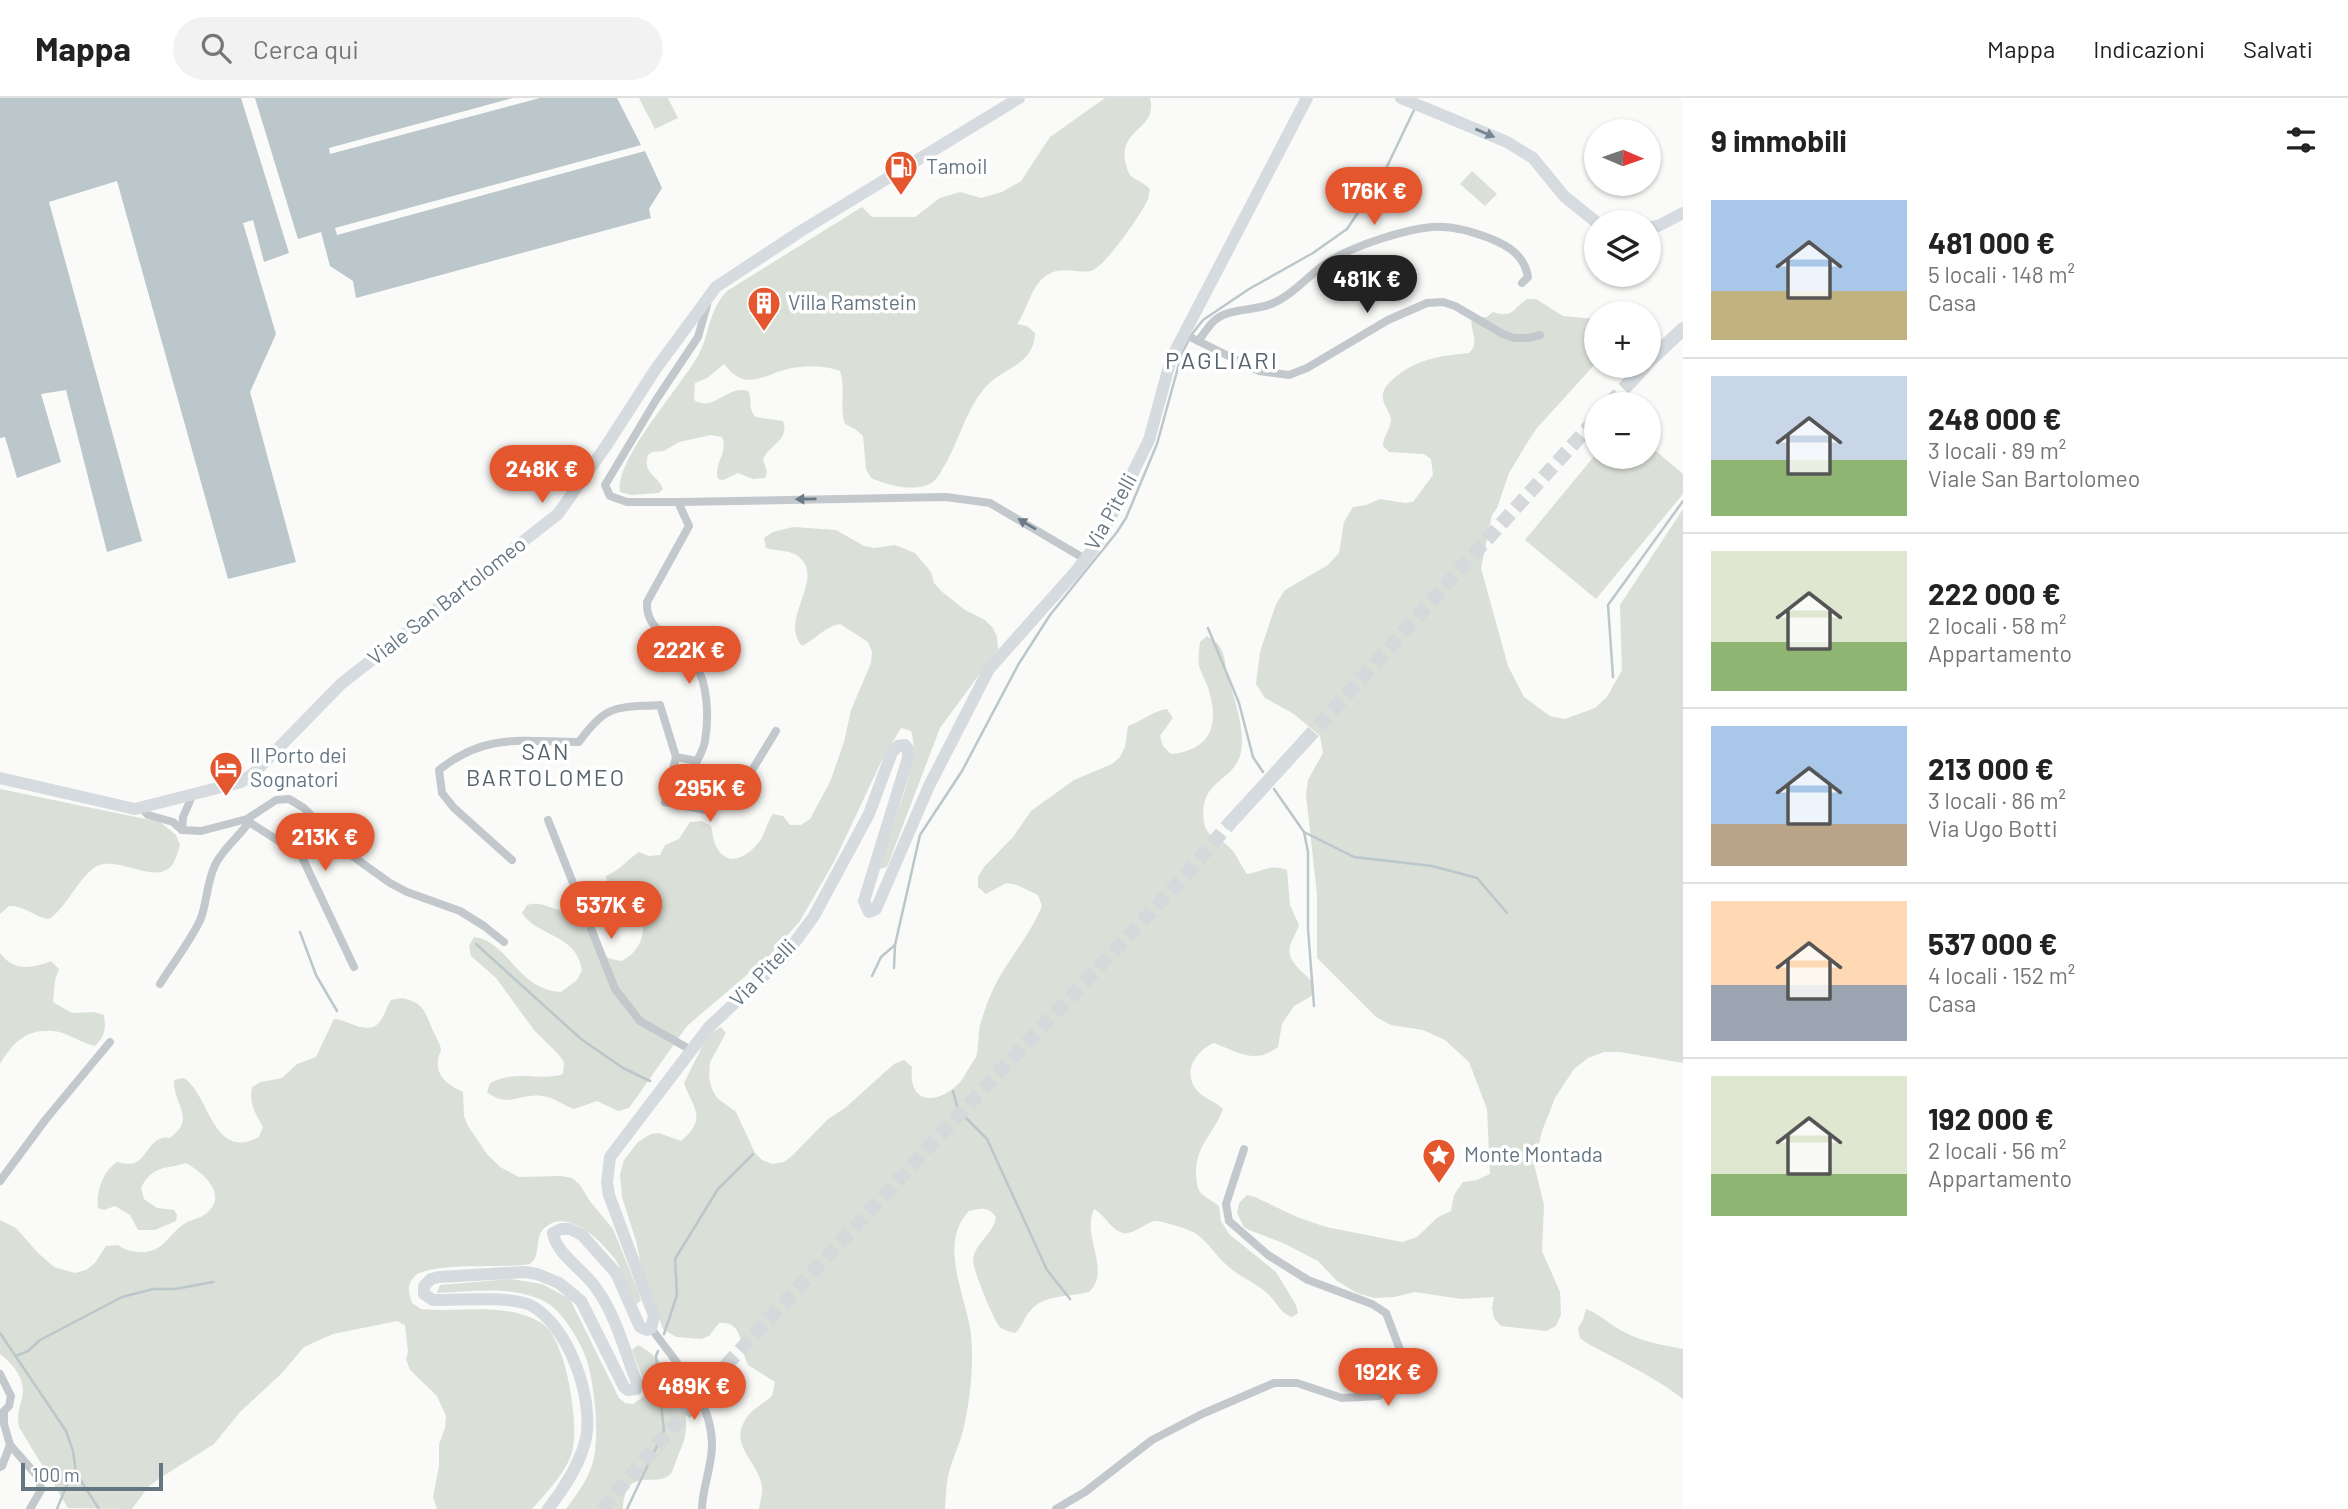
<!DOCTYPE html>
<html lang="it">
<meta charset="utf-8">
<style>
:root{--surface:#fff;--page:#f2f2f2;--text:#222;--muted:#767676;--line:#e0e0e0;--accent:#e4572e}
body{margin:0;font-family:Barlow,sans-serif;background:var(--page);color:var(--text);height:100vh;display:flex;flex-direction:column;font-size:26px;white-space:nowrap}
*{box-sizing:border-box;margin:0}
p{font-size:23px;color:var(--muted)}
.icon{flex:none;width:38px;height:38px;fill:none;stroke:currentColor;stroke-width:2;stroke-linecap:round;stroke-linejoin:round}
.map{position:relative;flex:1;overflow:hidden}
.drawer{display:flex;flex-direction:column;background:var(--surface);width:665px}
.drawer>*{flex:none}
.needle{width:46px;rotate:92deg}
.buttons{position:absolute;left:1584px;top:21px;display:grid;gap:14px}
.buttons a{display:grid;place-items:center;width:77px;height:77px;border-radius:50%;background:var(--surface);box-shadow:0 2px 5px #0004;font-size:35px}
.scale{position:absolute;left:21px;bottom:18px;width:142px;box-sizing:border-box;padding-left:7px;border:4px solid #657683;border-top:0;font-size:19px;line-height:24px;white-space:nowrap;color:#657683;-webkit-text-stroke:5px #fff;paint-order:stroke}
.price{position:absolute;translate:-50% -60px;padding:0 16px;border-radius:24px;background:var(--accent);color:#fff;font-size:23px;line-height:46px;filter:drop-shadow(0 2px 4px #0008)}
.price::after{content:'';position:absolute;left:50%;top:42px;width:21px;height:16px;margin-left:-10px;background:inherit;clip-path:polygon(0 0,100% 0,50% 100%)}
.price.active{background:#222;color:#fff}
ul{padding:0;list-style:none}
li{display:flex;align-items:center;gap:21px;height:175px;padding:0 28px}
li+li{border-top:2px solid var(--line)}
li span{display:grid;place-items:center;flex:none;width:196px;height:140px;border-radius:0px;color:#555}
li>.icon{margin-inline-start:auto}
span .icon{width:84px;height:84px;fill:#fffc;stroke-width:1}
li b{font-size:30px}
h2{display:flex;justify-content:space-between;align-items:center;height:84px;padding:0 28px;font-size:30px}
header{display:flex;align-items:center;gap:42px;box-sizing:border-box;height:98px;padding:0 35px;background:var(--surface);border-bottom:2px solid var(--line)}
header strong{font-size:33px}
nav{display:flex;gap:38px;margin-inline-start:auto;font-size:24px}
.search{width:490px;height:63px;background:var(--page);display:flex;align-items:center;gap:18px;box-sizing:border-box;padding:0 24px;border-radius:38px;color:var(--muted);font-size:26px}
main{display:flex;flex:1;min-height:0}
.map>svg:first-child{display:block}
</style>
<header>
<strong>Mappa</strong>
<div class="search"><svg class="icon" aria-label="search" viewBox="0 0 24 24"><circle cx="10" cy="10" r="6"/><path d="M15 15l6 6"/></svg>Cerca qui</div>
<nav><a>Mappa</a><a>Indicazioni</a><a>Salvati</a></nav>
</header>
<main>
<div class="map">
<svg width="1683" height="1411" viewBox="0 0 1683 1411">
<rect width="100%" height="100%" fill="#fafaf8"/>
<g fill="#dadfd7">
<polygon points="639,0 668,0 678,20 655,31"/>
<path d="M1105 0H1150C1158 32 1120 29 1125 63 1126 67 1128 75 1131 78 1136 82 1144 85 1150 91 1149 94 1149 98 1148 101 1143 114 1104 170 1091 173 1072 176 1058 165 1040 183 1030 194 1026 214 1017 226L1027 228 1035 235C1034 269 1001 269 983 292 966 313 959 342 946 365 942 371 939 379 934 383 918 396 887 387 871 380L866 371 863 338 855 331 845 326C839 309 846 291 840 273 824 267 801 267 784 272 759 280 744 292 724 266L707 280 695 285 694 302C713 315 728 286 748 293 753 302 747 311 756 319L783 323C790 342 770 346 763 361L767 374 765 380 753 381 738 375 723 382 718 381C713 365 729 355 722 339L711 337 679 344 664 353 652 354 648 357C642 376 658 377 663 391L659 395 631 397 620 394C614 362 683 286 699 256 711 232 708 213 727 193L862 109 872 119H915L940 100 960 94 981 100 1002 94 1021 83 1050 39Z"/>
<polygon points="1472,73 1497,96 1485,108 1460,86"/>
<path d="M1527 201H1536L1563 218 1596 221V265L1537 330 1527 345 1509 375 1497 410 1492 417 1481 470 1508 568 1524 599 1550 618 1565 621 1595 610 1607 599 1622 572 1620 507 1683 411V965L1620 954H1604L1588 960 1574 971 1555 1000 1542 1033 1534 1066 1544 1107 1542 1153 1560 1194 1561 1217 1556 1228 1546 1233 1501 1228 1494 1220 1492 1210 1494 1199 1461 1201 1415 1194 1394 1199 1374 1200 1357 1195 1337 1183 1318 1163 1283 1145 1249 1132 1244 1129 1237 1115 1239 1105 1247 1097 1255 1099 1297 1119 1326 1129 1402 1144 1417 1139 1438 1119 1451 1113 1454 1097 1463 1084 1477 1082 1490 1076 1487 1011 1469 964 1445 942 1423 932 1391 927 1376 919 1317 860V796L1306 697 1308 682 1323 655 1320 638 1294 616 1265 600 1256 586 1260 554 1276 506 1285 492 1328 467 1339 455 1344 424 1353 409 1366 407 1380 401 1405 405 1413 404 1433 377 1431 361 1424 356 1389 354 1383 348C1383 338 1391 330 1391 322 1390 312 1381 305 1383 296 1384 290 1388 286 1392 282 1415 261 1440 258 1469 255 1481 243 1469 234 1472 219H1487L1493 214C1513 221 1513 210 1527 201Z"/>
<polygon points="1649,347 1683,376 1683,396 1596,501 1525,442 1596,356 1596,359 1648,359"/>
<path d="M793 429 836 432 864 448 874 450 895 447 915 455 931 474 934 485 941 493 965 512 985 522 993 530 997 539 998 551 940 630 887 769 879 771C887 736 923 663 911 633L901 630 881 664 835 762 800 823 770 857 687 928 629 1010 618 1013 597 1003 574 1011C563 1007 554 999 542 998 518 995 509 1011 487 994L490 985C518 971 537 984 563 976L564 964 558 956 534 932 496 880 471 858 469 848 474 839C509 843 517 892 561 894L577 882 582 872C576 835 537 839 522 815L527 807C537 804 543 807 553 810 562 814 571 813 578 820 598 838 588 859 622 863 641 854 651 828 635 811 622 797 609 800 606 778 620 772 627 762 639 754L649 758 660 757 665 747 679 741 690 724 701 723 711 728C713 735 713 744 717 750 730 772 751 756 761 741 766 733 767 724 773 716L783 718 790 727H801L810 721 830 684 844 644 851 612 871 565 872 554 868 544 840 526C824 529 816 541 802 548 778 520 827 481 798 458 790 452 776 453 766 450L764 440 773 434Z"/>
<path d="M1207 538C1214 543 1219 545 1222 553 1226 561 1225 571 1228 579 1234 601 1247 635 1240 658 1231 685 1198 682 1204 725 1207 741 1220 739 1229 749 1237 756 1241 768 1247 776 1263 774 1270 765 1287 772L1290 807 1299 827C1297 834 1292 841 1290 848 1286 864 1304 874 1313 885V897L1294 908 1282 926 1278 949C1254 967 1239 954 1214 945 1197 952 1182 973 1196 991 1202 1000 1215 1003 1223 1011 1213 1038 1195 1047 1196 1078 1197 1083 1197 1090 1200 1094 1204 1099 1213 1103 1219 1108L1221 1123 1229 1136 1276 1174 1296 1207 1298 1215 1292 1219C1280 1215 1277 1205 1269 1197 1257 1185 1241 1180 1229 1169 1216 1159 1209 1144 1195 1135 1188 1131 1160 1122 1154 1123 1144 1126 1133 1137 1123 1135 1111 1132 1105 1117 1094 1111 1081 1137 1112 1173 1089 1194 1071 1199 1044 1196 1031 1212 1024 1219 1023 1228 1015 1235 1010 1234 1003 1232 999 1228 994 1222 972 1170 973 1162 975 1144 994 1136 996 1119 988 1108 981 1110 969 1113 937 1146 967 1199 971 1237 974 1267 970 1303 963 1333 959 1347 953 1360 949 1374 946 1386 946 1399 945 1411H759C760 1404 763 1396 762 1389 760 1366 730 1349 744 1324 750 1312 762 1307 772 1298L775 1284 748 1267C740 1251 744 1222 719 1225L709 1238 701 1241 676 1239 663 1231 644 1182 636 1143 622 1099 620 1076 624 1062 638 1044 651 1036 659 1035 681 1043C709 1020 692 1009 684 985L708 937 721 929 726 935 710 964 709 980 712 991 717 1000 736 1014 755 1055 762 1062 772 1066 784 1064 792 1058 828 1021 845 1010 894 966 904 962 912 969C907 1016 951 1002 965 977 968 971 973 964 976 959 979 949 978 937 980 927 983 917 987 905 991 896 1005 864 1029 840 1042 808L1038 797 1017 787 1006 785 986 796 978 789V779L984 769 1013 739 1031 713 1074 682 1112 666 1120 659 1125 649 1128 628C1142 623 1153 613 1167 611L1173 620 1160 638 1163 648 1171 656C1209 652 1220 629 1209 593 1207 584 1201 576 1199 567 1198 560 1199 551 1200 544Z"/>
<path d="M0 691 160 724 176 737 180 747C178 753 176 762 172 767 157 787 121 760 100 767 82 772 67 810 49 821 34 819 24 807 9 808L0 816Z"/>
<path d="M0 855C13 873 31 871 51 863L59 871 55 882 53 904 72 915 94 914 104 917C106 931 105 938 95 948 81 945 67 934 53 933 25 931 13 945 0 966Z"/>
<path d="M402 900C426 905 425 916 434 935 436 939 440 946 441 951 441 954 438 958 438 962 436 980 449 987 463 994L464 1018 468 1028 487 1056 500 1069 519 1079 561 1078 572 1080 580 1087 589 1102 613 1131 639 1195 641 1202 637 1206C627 1192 624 1175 615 1161 602 1144 570 1111 547 1128 532 1138 543 1156 530 1166 506 1171 428 1163 414 1179 406 1187 409 1196 412 1205L421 1211C462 1215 506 1203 543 1226 566 1241 580 1328 572 1354 566 1375 546 1395 532 1411H437L433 1399 439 1368V1346L445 1330 446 1318 437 1298 410 1272 406 1261 408 1254 405 1227 397 1223 333 1236 304 1249 282 1275 240 1314 214 1346 160 1380 148 1389 132 1411 68 1410 19 1329C17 1318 19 1311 22 1300 27 1282 13 1266 0 1256V1122L16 1130 38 1155 54 1169 75 1175 86 1172 95 1165 106 1148 118 1147C125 1152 129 1153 138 1154 165 1156 167 1136 187 1124 194 1121 201 1120 207 1115 229 1096 202 1074 186 1065 165 1072 153 1066 141 1090L144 1101 157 1110 174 1112 177 1117 176 1123 155 1132H138L130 1117 115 1108 104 1112 98 1110C96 1093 103 1073 117 1064 122 1065 129 1067 134 1065 148 1060 151 1036 170 1040 197 1019 173 1008 174 982L184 980C210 997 213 1064 259 1039L263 1029C255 1015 249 1006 252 989L261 984 282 980 297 966 316 959 334 921C350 922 369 940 381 922 385 916 387 908 391 902Z"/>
<path d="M511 1181 542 1186 570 1201 619 1300 625 1305 633 1306 646 1297V1289L632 1252 638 1247C668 1262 692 1305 685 1338 684 1345 680 1352 678 1358 676 1363 674 1369 672 1374 659 1393 625 1364 623 1411H566C575 1399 586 1384 591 1370 601 1345 595 1289 587 1263 581 1244 562 1212 544 1203 512 1187 472 1194 437 1195L440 1187Z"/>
<path d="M1586 1211C1600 1216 1610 1227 1624 1234 1643 1244 1662 1247 1683 1251V1301C1663 1285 1638 1272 1615 1260 1603 1253 1591 1249 1580 1240L1578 1230 1583 1222Z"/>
</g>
<g fill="#bbc7cb">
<polygon points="0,0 241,0 289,155 264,164 253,122 243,125 276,236 250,294 296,464 228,481 117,83 49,104 142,443 107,454 66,292 41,296 61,364 17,380 5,339 0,340"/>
<polygon points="255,0 513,0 329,50 330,56 540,0 617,0 641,47 335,130 337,137 645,53 662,90 649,111 651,120 356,200 353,183 330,168 321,134 298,141"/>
</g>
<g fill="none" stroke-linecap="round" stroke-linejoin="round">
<g stroke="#bbc7cb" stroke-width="2.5">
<polyline points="1208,530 1239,605 1253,659 1263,674"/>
<polyline points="1613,579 1608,507 1683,403"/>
<polyline points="1274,691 1304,734 1308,754 1308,831 1314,908"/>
<polyline points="1304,734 1354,759 1432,768 1477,780 1507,815"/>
<polyline points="300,834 316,877 337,913"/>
<polyline points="476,846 581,941 623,970 650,983"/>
<polyline points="894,870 895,847 920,737 962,673 1018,567 1050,517 1117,434 1126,420 1157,346 1182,255 1192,236 1203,222 1249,191 1313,155 1347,131 1382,79 1415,10"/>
<polyline points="872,878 881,859 895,847"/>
<polyline points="953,993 958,1012 987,1041 1047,1172 1070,1201"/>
<polyline points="0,1235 66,1333 73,1353 76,1375 99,1411"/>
<polyline points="664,1236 677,1197 675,1161 718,1091 753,1056"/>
<polyline points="16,1258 28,1253 40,1242 122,1199 153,1191 175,1191 213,1184"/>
<polyline points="57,1411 70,1379 76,1375"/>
<polyline points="627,1411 664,1333 656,1258 658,1253"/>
</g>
<g stroke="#d5d9db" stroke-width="14" stroke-dasharray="14 7" stroke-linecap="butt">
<polyline points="1609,306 1632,282"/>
<polyline points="1304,644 1596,321"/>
<polyline points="602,1411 730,1263 952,1024 1184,779 1230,725"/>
</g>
<g stroke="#c3c8cc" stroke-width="8">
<polyline points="1184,236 1259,273 1289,277 1307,270 1388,222 1427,205 1443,204 1455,208 1503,236 1514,240 1528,240 1540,237"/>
<path d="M1198 243C1204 236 1209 227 1215 222 1229 210 1254 213 1271 206 1294 197 1310 175 1331 162 1357 147 1402 132 1432 129 1451 127 1471 133 1489 140 1509 148 1524 157 1528 179L1522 185"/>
<polyline points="678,404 946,399 990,405 1085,461"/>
<polyline points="676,659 665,704 705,712 748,679 776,633"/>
<polyline points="141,710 148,717 173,724 182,732 201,733 247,721 276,702 289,701 304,710 344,752 390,785 407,794 460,813 484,828 504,844"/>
<polyline points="548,722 615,891 640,923 691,952"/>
<polyline points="249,724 301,757 354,869"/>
<polyline points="182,732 183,719 193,696"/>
<path d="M512 762 454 710 442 695 439 672C486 634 523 644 579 644 607 605 616 610 660 607L676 659 697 663C700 657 704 650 705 643 709 619 708 586 695 565 681 541 645 537 647 504L689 428 678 404H627L610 398 605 387 656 302 698 239 707 207"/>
<path d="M160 886C171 868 194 838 201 820 207 803 207 784 215 767 223 750 239 739 249 724L247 721"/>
<polyline points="0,1083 46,1021 110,944"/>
<path d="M651 1230C676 1265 712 1301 712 1347 712 1369 702 1391 702 1411"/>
<polyline points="0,1276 11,1298 9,1308 1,1316"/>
<polyline points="4,1314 4,1326 10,1347 39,1380 41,1392 30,1411"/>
<polyline points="0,1369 2,1368 10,1347"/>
<polyline points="1056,1411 1085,1394 1152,1342 1202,1316 1274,1285 1297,1285 1342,1300 1379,1298 1389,1291 1397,1281 1401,1269 1402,1257 1386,1215 1372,1206 1308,1182 1268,1157 1229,1123 1226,1106 1244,1051"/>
</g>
<g stroke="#d6dbdf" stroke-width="12">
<polyline points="1401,0 1507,44 1533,60 1564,98 1596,124"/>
<polyline points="1648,130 1658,128 1683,115"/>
<polyline points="0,680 135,711 241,684 254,675 341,586 558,416 606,348 655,272 716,189 801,133 1019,0"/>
<path d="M548 1411C563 1392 581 1364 586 1340 594 1300 568 1226 530 1207 512 1198 456 1202 433 1202L424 1196V1188L431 1181 439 1179 525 1174 537 1176 559 1185 581 1203 624 1289 628 1292 636 1291 637 1285C625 1254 616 1217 596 1190 584 1172 556 1156 553 1135L561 1131H570L582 1137 616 1175 640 1229 647 1232 651 1230 654 1218 609 1097 607 1085 610 1059 709 929 784 859 814 818 869 716 892 654 898 648 905 647 908 651V660L864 803 869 814 876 811 929 688 989 571 1077 472 1099 443 1149 342 1171 261 1307 0"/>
</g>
<g stroke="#d6dbdf" stroke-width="14">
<polyline points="1648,264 1683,231"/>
<polyline points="1632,282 1645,268"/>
<polyline points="1230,725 1304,644"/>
</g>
</g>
<defs><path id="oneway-solid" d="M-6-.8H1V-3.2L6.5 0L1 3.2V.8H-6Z" transform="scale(1.75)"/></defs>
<use fill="#768591" href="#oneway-solid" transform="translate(1485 35) rotate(23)"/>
<g fill="#6a7a87">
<use href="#oneway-solid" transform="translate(806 401) rotate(179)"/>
<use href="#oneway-solid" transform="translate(1027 426) rotate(-149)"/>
</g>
<defs>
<symbol id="fuel-pin" viewBox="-11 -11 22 30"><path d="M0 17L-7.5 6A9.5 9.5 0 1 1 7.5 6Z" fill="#e4572e" stroke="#fff"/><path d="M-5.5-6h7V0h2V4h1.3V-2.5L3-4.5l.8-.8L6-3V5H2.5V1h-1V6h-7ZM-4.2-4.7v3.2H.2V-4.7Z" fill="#fff"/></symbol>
<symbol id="building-pin" viewBox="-11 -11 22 30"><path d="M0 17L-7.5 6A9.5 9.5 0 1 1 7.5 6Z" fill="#e4572e" stroke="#fff"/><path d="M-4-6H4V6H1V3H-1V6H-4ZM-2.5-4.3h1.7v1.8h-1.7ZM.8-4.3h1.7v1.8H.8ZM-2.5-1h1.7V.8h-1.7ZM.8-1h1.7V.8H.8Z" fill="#fff"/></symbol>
<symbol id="hotel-pin" viewBox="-11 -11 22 30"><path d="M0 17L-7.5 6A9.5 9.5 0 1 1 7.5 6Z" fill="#e4572e" stroke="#fff"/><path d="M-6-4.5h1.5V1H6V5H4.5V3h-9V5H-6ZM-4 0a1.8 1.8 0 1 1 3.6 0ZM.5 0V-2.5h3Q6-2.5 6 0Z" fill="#fff"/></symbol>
<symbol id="sight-pin" viewBox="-11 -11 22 30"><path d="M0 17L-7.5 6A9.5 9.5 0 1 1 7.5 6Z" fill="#e4572e" stroke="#fff"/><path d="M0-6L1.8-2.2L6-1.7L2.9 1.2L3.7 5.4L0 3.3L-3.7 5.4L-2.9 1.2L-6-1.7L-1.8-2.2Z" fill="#fff"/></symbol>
</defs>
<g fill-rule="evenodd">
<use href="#fuel-pin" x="882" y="50" width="38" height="52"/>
<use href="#building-pin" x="745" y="186" width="38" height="52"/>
<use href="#hotel-pin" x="207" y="651" width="38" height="52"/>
<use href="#sight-pin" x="1420" y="1038" width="38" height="52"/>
</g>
<g text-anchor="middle" stroke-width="7" stroke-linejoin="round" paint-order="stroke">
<g font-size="21" fill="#657683" stroke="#fff" text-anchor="start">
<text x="926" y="76">Tamoil</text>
<text x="788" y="212">Villa Ramstein</text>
<text x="250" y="665">Il Porto dei<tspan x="250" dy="24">Sognatori</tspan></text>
<text x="1464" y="1064">Monte Montada</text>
</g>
<g font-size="21" fill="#657683" stroke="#fff">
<text transform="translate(1111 414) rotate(-61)" y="7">Via Pitelli</text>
<text transform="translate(447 503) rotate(-38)" y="7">Viale San Bartolomeo</text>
<text transform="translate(763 875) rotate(-46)" y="7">Via Pitelli</text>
</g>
<g font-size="23" letter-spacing="2" fill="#57646e" stroke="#fff">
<text x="546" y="662">SAN<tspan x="546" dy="26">BARTOLOMEO</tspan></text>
</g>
<g font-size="24" letter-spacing="2" fill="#57646e" stroke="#fff">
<text x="1222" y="271">PAGLIARI</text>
</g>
</g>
</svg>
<div class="buttons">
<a><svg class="needle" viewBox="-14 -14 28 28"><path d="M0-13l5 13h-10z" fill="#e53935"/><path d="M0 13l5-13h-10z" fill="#767676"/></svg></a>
<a><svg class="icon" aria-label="layers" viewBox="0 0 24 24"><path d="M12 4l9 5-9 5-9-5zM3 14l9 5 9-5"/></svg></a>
<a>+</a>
<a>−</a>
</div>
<div class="scale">100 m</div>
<b class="price" style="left:1374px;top:129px">176K €</b>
<b class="price active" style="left:1367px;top:217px">481K €</b>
<b class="price" style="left:542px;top:407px">248K €</b>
<b class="price" style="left:689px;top:588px">222K €</b>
<b class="price" style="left:710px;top:726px">295K €</b>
<b class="price" style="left:325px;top:775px">213K €</b>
<b class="price" style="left:611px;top:843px">537K €</b>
<b class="price" style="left:1388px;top:1310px">192K €</b>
<b class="price" style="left:694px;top:1324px">489K €</b>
</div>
<section class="drawer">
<h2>9 immobili<svg class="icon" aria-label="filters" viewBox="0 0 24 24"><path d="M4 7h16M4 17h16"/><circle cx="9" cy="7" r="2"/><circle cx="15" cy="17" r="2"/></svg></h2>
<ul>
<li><span style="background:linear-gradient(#a9c7e8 65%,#c2b280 0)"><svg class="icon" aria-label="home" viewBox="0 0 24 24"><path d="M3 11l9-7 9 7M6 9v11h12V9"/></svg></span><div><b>481 000 €</b><p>5 locali · 148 m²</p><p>Casa</p></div></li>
<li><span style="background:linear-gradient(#c9d6e8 60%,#8fb573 0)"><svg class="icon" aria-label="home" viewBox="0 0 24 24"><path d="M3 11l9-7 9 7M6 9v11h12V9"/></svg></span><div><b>248 000 €</b><p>3 locali · 89 m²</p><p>Viale San Bartolomeo</p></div></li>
<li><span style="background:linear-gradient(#dfe7d0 65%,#8fb573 0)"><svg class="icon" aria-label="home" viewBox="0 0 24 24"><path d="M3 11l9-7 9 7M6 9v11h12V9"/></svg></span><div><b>222 000 €</b><p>2 locali · 58 m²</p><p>Appartamento</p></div></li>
<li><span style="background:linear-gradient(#a9c7e8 70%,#b9a48a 0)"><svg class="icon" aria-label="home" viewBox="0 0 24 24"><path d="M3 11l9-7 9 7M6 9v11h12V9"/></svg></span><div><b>213 000 €</b><p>3 locali · 86 m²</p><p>Via Ugo Botti</p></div></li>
<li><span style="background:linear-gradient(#ffd9b3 60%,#9aa5b1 0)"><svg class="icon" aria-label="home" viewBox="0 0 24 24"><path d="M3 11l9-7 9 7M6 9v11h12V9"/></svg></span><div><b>537 000 €</b><p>4 locali · 152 m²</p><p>Casa</p></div></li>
<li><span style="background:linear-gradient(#dfe7d0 70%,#8fb573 0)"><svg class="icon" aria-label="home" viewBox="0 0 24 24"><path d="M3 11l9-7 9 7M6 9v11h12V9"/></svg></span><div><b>192 000 €</b><p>2 locali · 56 m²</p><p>Appartamento</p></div></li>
</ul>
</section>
</main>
